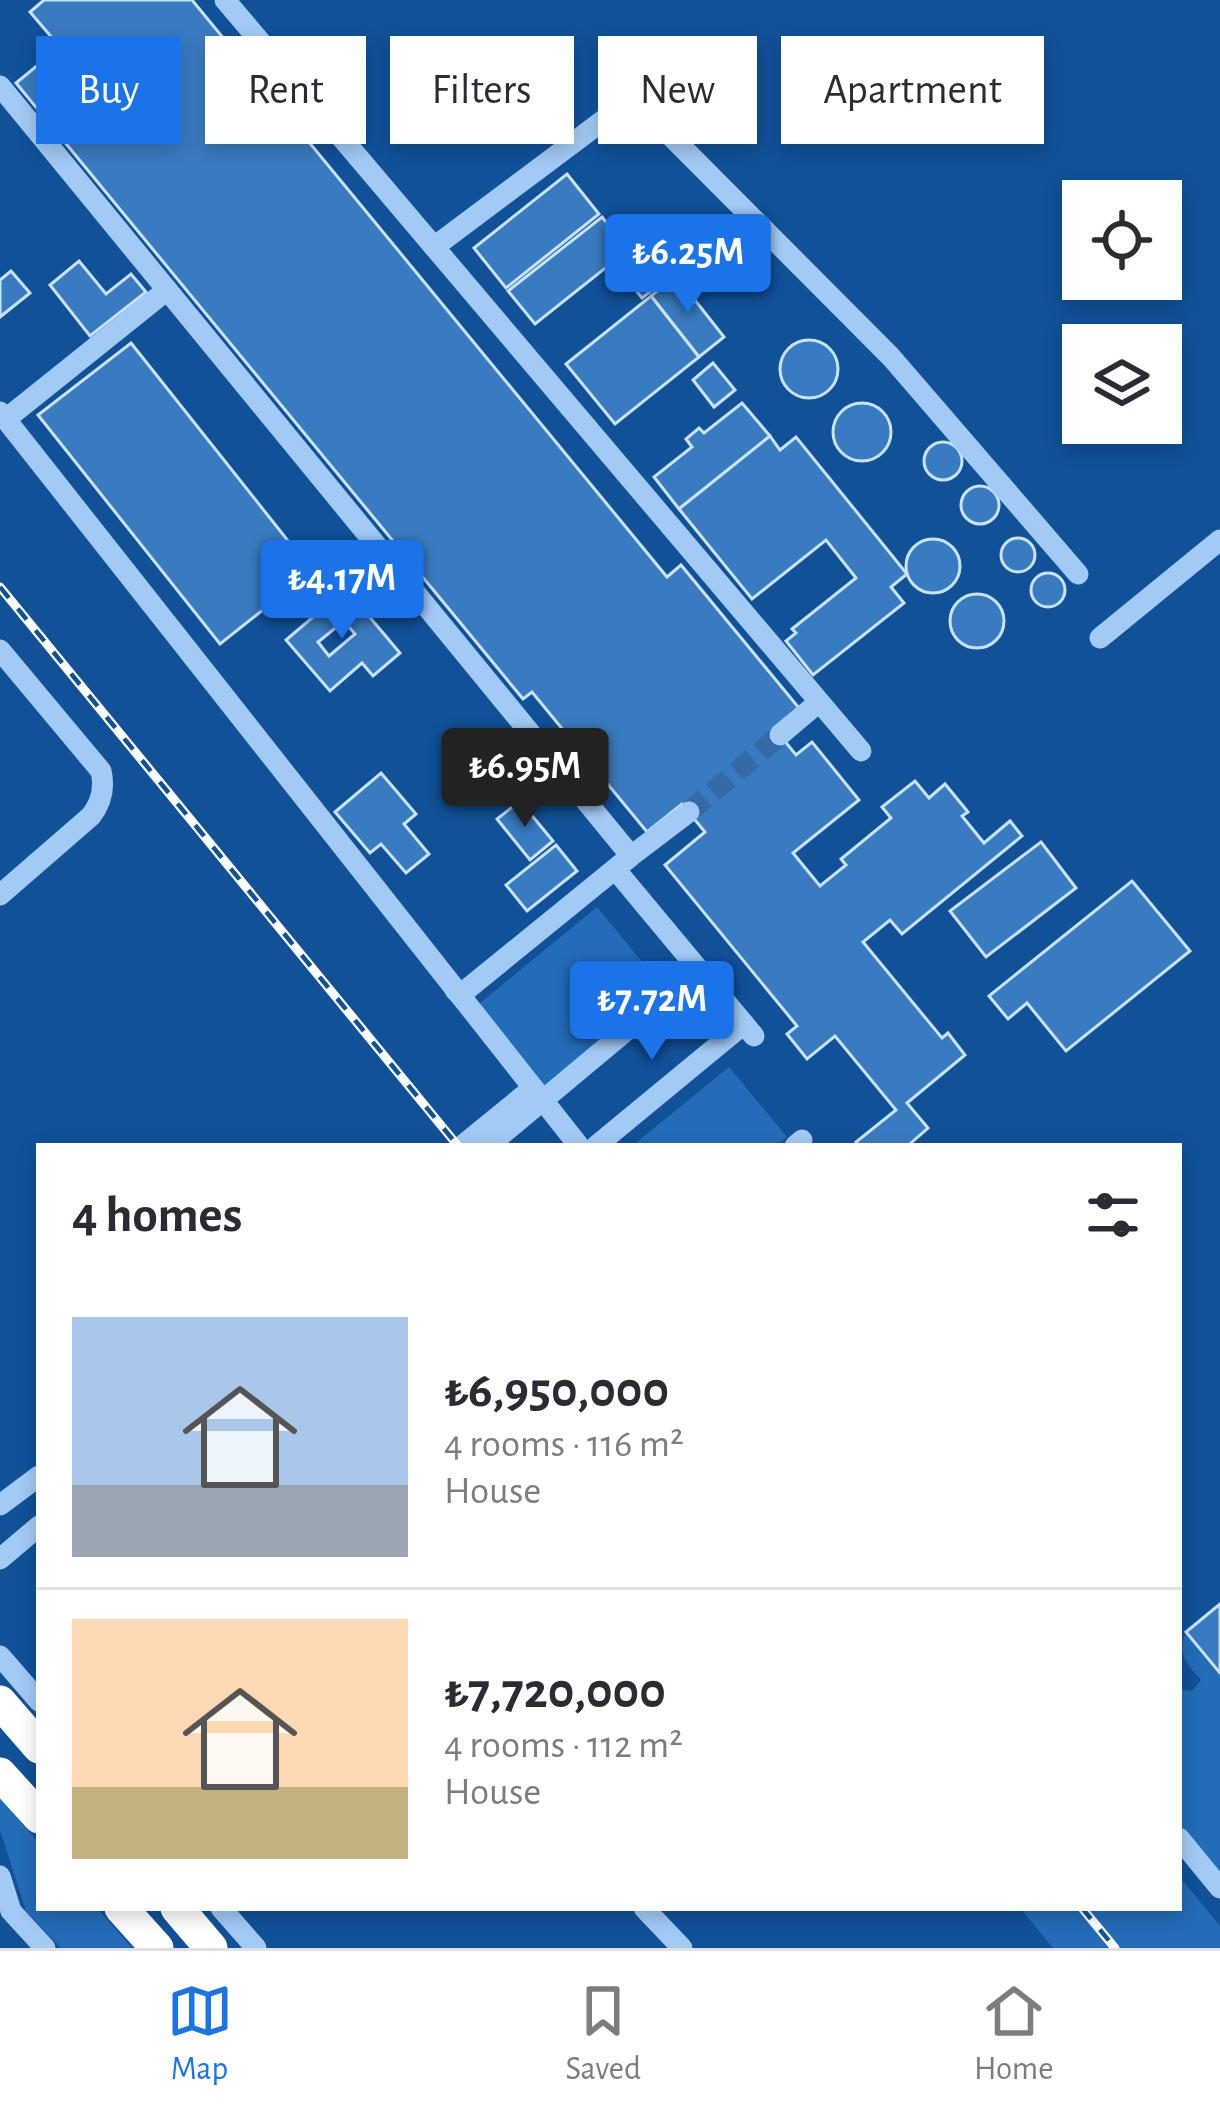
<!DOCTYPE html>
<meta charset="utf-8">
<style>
:root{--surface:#fff;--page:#f7f7f7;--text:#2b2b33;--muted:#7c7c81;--line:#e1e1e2;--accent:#1a73e8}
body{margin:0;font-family:"Alegreya Sans",sans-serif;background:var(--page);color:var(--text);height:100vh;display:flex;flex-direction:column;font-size:45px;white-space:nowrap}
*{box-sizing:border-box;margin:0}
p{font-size:39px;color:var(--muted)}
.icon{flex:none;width:66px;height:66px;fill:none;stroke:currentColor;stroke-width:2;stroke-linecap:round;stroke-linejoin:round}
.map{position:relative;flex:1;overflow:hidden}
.details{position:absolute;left:36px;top:1143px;width:1146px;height:768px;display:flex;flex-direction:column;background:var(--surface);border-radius:0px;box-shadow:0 6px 18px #0003}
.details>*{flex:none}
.guide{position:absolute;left:36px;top:36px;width:1149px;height:108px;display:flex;gap:24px}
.buttons{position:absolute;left:1062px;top:180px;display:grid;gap:24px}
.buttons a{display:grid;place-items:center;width:120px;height:120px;border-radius:0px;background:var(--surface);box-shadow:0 6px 18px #0003;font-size:60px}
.price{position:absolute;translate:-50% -102px;padding:0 27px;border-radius:12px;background:var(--accent);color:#fff;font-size:39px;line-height:78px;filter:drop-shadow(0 3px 6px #0008)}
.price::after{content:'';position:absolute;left:50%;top:72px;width:36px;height:27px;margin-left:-18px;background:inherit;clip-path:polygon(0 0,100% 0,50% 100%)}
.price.selected{background:#222;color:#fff}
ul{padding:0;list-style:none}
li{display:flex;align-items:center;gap:36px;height:300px;padding:0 36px}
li+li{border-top:3px solid var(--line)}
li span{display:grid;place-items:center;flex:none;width:336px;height:240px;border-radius:0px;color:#555}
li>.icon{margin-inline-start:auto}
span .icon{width:144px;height:144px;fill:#fffc;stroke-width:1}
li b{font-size:51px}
h2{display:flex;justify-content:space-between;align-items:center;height:144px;padding:0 36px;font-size:51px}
.pill{padding:0 42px;border-radius:0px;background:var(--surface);box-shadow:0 6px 18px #0003;font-size:42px;line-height:108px}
.pill.selected{background:var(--accent);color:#fff}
.dock{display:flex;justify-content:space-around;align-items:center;height:168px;border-top:3px solid var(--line);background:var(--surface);font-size:33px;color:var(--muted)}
.dock a{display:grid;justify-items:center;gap:6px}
.dock .selected{color:var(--accent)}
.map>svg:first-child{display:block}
</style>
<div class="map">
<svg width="1220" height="1948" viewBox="0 0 1220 1948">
<rect width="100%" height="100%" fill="#105198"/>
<g fill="#236cb7">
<polygon points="597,907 667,992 544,1093 474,1008"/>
<polygon points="729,1067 787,1137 776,1146 632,1146"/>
<path d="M1186 1632 1220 1673V1875L1179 1826V1689L1192 1691 1201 1680C1187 1664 1176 1654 1186 1632Z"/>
<polygon points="0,1798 39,1843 39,1908 97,1908 132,1948 61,1948 26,1911 0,1830"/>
<polygon points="1179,1876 1220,1926 1220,1948 1053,1948 1020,1908 1179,1908"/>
</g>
<g fill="#397bc0" stroke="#c9e3fe" stroke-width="3" fill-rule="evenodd">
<polygon points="44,0 192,0 667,577 681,565 799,708 774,728 796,755 812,742 859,800 793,853 820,886 846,865 841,859 891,818 882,807 915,781 929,798 945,784 968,812 962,816 984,843 1010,821 1022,836 902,934 890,920 863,942 942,1038 948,1033 965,1055 907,1103 928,1128 911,1143 914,1146 859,1146 856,1142 896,1110 835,1036 807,1059 787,1034 797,1026 665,865 705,832 682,804 647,832 532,692 523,699 16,83 60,47 30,12"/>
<polygon points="567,174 599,214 506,288 474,248"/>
<polygon points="602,217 628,250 535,324 508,291"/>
<polygon points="644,240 672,275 642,298 614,263"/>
<polygon points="79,261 106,294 131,274 146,292 90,336 50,285"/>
<polygon points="11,271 30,293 0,317 0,280"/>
<polygon points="676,276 724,337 699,357 651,296"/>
<polygon points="651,296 699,357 615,424 566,364"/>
<circle cx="809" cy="369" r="29"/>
<polygon points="131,343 312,571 220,644 38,415"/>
<polygon points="713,363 735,390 714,407 693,380"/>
<polygon points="742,403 770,436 679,509 654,477 692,447 686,439 699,428 704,433"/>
<circle cx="862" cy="432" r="29"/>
<polygon points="770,436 780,450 796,437 907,574 891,587 904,603 813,675 786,641 796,633 792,629 856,578 826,540 752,599 679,509"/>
<circle cx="943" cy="461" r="19"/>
<circle cx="980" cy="505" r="19"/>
<circle cx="1018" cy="555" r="17"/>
<circle cx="933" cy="566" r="27"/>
<circle cx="1048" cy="590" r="17"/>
<path d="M346 589 400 653 373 676 362 663 330 691 286 640ZM344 621 355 634 329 656 318 642Z"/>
<circle cx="977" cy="621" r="27"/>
<polygon points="381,773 416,814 404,824 429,854 406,873 381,844 370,853 335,812"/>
<polygon points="520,801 553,841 530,860 497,819"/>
<polygon points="1041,842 1076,888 986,957 950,911"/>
<polygon points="556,845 577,871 527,911 506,885"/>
<polygon points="1132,881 1190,951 1066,1051 1027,1003 1008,1019 989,996"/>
<polygon points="1220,1604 1220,1673 1186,1632"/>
</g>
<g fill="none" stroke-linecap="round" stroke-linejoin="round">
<polyline stroke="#346ba7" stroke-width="21" stroke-dasharray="21 10" stroke-linecap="butt" points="689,812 780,735"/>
<g stroke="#a1caf4" stroke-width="21">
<polyline points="225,0 861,751"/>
<polyline points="0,86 631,856 460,995 455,990"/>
<polyline points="434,247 633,98 891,357 1078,574"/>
<polyline points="0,412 579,1146"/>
<polyline points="6,419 167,290"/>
<polyline points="1100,638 1220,540"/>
<path d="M0 650 101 771C105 788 102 802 91 816L0 895"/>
<polyline points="780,735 819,702"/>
<polyline points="631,856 689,812"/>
<polyline points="615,869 754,1036"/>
<polyline points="462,1146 533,1088"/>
<polyline points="488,1146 699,970"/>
<polyline points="596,1146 744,1024"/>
<polyline points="795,1146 802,1140"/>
<polyline points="0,1505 39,1476"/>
<polyline points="0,1559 39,1526"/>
<polyline points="0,1656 39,1701"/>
<polyline points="1179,1838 1220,1888"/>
<polyline points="0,1876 11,1911 45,1948"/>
<polyline points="221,1908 256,1948"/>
<polyline points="644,1908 682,1948"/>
</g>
<g stroke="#fff" stroke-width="33">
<polyline points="0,1702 39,1747"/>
<polyline points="0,1774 39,1817"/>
<polyline points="121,1908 157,1948"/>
<polyline points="177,1908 211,1948"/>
</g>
<defs>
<g id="rail">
<polyline points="0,587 458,1146"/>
<polyline points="1082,1908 1115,1948"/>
</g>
</defs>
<use href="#rail" stroke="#fff" stroke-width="9"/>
<use href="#rail" stroke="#105198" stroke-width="4.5" stroke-dasharray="14" stroke-linecap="butt"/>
</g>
</svg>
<div class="buttons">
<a><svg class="icon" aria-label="locate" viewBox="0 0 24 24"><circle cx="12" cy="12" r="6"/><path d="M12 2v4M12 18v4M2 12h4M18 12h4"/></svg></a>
<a><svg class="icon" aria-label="layers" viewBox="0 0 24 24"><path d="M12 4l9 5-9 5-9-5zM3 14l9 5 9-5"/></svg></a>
</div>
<b class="price" style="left:688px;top:316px">₺6.25M</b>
<b class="price" style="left:342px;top:642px">₺4.17M</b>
<b class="price selected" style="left:525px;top:830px">₺6.95M</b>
<b class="price" style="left:652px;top:1063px">₺7.72M</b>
<div class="guide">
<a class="pill selected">Buy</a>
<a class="pill">Rent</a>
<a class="pill">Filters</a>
<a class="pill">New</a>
<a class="pill">Apartment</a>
</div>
<section class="details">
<h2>4 homes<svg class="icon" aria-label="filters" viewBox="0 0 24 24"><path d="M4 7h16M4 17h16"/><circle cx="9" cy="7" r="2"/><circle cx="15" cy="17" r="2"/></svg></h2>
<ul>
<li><span style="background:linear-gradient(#a9c7e8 70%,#9aa5b1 0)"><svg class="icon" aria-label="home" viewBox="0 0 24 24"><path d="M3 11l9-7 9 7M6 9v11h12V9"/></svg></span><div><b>₺6,950,000</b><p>4 rooms · 116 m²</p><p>House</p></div></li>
<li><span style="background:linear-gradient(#ffd9b3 70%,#c2b280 0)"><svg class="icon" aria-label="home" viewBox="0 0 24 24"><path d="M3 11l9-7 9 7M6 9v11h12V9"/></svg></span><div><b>₺7,720,000</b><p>4 rooms · 112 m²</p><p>House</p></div></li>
</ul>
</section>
</div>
<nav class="dock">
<a class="selected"><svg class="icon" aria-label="map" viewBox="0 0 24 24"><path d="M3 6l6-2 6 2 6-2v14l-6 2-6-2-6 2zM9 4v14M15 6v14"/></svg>Map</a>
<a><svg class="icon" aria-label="saved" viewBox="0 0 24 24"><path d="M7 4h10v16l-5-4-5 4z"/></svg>Saved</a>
<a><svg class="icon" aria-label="home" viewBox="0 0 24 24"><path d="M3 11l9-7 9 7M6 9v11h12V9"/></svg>Home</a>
</nav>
